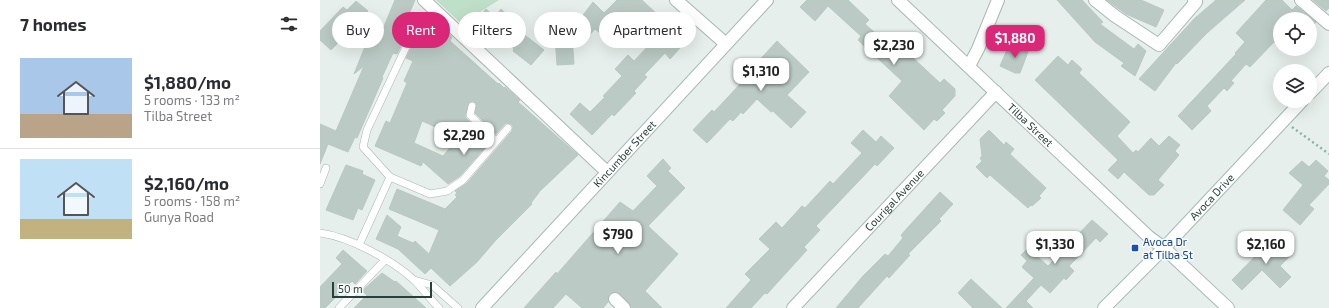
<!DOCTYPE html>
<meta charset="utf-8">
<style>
:root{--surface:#fff;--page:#f2f2f3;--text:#2b2b33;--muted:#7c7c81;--line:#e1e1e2;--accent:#db2777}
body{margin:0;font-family:"Exo 2",sans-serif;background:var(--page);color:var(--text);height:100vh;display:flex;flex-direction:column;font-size:15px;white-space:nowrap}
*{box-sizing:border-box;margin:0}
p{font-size:13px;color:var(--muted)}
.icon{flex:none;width:22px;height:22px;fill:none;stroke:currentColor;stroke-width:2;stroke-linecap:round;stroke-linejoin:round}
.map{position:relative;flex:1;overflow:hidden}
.side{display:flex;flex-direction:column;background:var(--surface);width:320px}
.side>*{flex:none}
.guide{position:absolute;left:12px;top:12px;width:380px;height:36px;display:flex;gap:8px}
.tools{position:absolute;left:953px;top:12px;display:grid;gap:8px}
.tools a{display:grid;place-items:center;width:44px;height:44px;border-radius:50%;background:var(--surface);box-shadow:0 4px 16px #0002;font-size:20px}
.scale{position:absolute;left:12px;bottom:10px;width:100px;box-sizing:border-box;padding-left:4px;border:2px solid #24423a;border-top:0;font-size:11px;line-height:14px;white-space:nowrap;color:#24423a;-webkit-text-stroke:3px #f7fbf9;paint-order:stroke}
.price{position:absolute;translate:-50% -34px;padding:0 9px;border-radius:8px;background:#fff;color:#222;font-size:13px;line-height:26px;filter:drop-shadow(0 1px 2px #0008)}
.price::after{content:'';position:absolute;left:50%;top:24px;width:12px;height:9px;margin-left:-6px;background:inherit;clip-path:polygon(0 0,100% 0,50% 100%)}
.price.active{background:var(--accent);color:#fff}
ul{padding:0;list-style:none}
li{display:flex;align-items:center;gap:12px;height:100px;padding:0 20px}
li+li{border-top:1px solid var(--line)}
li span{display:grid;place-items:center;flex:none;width:112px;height:80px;border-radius:0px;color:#555}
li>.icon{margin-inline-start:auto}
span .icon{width:48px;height:48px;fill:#fffc;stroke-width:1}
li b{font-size:17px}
h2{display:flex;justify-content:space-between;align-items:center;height:48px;padding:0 20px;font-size:17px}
.pill{padding:0 14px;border-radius:18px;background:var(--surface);box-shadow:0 4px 16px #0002;font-size:14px;line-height:36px}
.pill.active{background:var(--accent);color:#fff}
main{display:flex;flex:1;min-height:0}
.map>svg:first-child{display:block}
</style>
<main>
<section class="side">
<h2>7 homes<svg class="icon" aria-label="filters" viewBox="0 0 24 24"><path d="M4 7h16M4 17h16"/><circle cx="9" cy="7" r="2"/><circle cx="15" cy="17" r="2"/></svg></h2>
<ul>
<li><span style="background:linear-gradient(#a9c7e8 70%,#b9a48a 0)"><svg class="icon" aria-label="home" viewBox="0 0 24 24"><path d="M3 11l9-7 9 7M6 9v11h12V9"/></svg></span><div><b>$1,880/mo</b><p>5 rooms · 133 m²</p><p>Tilba Street</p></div></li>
<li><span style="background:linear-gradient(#bfe0f5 75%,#c2b280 0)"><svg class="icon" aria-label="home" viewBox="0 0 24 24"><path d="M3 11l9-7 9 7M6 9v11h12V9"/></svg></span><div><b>$2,160/mo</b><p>5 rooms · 158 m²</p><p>Gunya Road</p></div></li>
</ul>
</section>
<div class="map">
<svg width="1009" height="308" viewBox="0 0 1009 308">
<rect width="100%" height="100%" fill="#e6efeb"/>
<polygon fill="#bfe0c8" points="116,0 179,0 155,15 145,27"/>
<g fill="#bbcac4" stroke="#b8c9c2" fill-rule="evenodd">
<polygon points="75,0 95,0 78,40 83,42 77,54 73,53 62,77 63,78 37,138 35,137 28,152 8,144 0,164 0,124 16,131 44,66 34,74 51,32 60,36"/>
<polygon points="297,0 322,0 358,34 353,40 361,47 350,59 345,53 324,75 327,77 314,91 316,93 294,116 292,114 272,135 250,114 260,103 270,112 285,97 283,96 302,76 295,69 308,55 314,61 331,43 304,17 285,37 275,29 263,42 251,31 273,2 284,13"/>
<polygon points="487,0 528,0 549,20 545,24 573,49 578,44 620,83 624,79 635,89 635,96 622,110 625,113 617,121 614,119 604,130 569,96 582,81 538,40 541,36 508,6 495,21 480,7"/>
<polygon points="737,0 762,0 783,22 780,24 814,49 818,44 826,51 815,76 801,66 804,63 775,42"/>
<polygon points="787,0 821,0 844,10 836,27 806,14"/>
<polygon points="896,0 925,0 887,33 857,64 856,63 835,91 819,79 875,18"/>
<polygon points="946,0 962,0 972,10 976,6 996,22 990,28 990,19 960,19 960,47 954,42 930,67 926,64 911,81 914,83 907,91 904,88 887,106 891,111 872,130 858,116 916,54 915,53 925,42 916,33"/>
<polygon points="993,0 1009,0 1009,8 1006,11"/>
<polygon points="36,1 48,11 11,50 0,40 0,31 23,7 27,10"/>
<polygon points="166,9 175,17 181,9 196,23 193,26 224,50 211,65 193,51 194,49 160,17"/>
<path d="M108 24 127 32 132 37 130 41 178 84 179 83 184 88 185 87 200 100 198 102 258 155 220 191 211 203 212 204 176 240 157 262 130 286 111 268 105 274 78 249 56 239 67 215 81 227 77 236 93 243 95 241 109 254 119 230 69 209 77 189 125 209 137 197 135 195 137 193 135 191 147 183 192 131 193 127 191 124 186 123 176 134 155 113 156 103 153 101 149 102 145 117 170 142 140 176 128 184 103 162 101 166 55 146 66 121 70 123 87 83 84 81 93 61 86 58 92 46 96 48 99 44ZM102 121 139 137 123 156 94 143Z"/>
<polygon points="252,35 254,64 237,65 235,36"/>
<polygon points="457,41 489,72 467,95 486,112 471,128 453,111 451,112 437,99 423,114 421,112 413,121 410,119 387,143 373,130 392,110 394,112 422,82 417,78 430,64 433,67"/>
<polygon points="694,42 709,49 700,73 695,73 680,66 687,50 691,52"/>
<polygon points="738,56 748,65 752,60 762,69 759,73 810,122 797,136 813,153 816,150 818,152 831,138 839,146 849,136 860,145 855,151 859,155 838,180 844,185 834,195 829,195 804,172 798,179 788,170 798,160 715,80"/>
<polygon points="543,130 556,142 561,136 574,148 557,166 555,164 496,226 500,230 484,247 487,250 447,294 445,293 431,308 406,308 431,280 425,274 450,249 439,239 456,222 462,228 482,206 485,208 510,181 513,184 542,153 531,143"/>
<polygon points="669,130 684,145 686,142 694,149 690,154 726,188 719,196 721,198 712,206 711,205 708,208 670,175 667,178 656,167 662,161 660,158 662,156 660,139"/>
<polygon points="343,159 351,168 348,171 365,188 328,226 358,254 325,291 342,308 312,308 309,303 297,292 289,294 288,302 283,308 262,308 246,294 233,308 204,308 236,272 237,274 300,202 313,211 337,186 327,176"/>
<polygon points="996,160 1008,171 1004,176 1009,180 1009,184 989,205 994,209 980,225 963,210 983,185 969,173 982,161 989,167"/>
<polygon points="26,165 43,171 42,174 55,180 42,210 38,208 33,220 6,210"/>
<polygon points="620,192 633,204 619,219 621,221 588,254 590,255 569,278 567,276 538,308 516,308 543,276 565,254 568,256 583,238 581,235"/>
<polygon points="772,220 788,234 780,242 776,238 756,259 749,266 754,271 746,280 744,278 730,293 721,285 706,301 713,308 686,308 714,278 702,267 707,261 701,255 708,248 728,266"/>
<polygon points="955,236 972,254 960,266 971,277 960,288 942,270 922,290 912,280"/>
<polygon points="23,250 47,271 35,284 32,281 5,308 0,308 0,287 22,264 16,258"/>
<polygon points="62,273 75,282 76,281 106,308 34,308 47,295 42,291"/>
<polygon points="651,279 682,308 653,308 638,293"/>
</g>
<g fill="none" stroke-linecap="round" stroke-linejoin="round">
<defs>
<g id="lane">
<polyline points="152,106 150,115 176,141"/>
<polyline points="70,177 110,194 127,191 143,180 188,128"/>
<polyline points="0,184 6,168"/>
<path d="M0 233C30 237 72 260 94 280 103 289 110 299 119 308"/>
<polyline points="39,245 70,177 43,147 47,130 87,45"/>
<polyline points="94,280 112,285 138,308"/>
<polyline points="19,308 65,260"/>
</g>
<g id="street">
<polyline points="104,0 287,172"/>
<polyline points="356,0 406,44"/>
<path id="s1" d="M578 0 829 237 844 248 908 308"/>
<polyline points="775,0 795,16 839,45 876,2 874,0"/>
<polyline points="981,0 1009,24"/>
<polyline points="649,66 658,49 678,0"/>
<polyline points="295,299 304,308"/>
<path id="s2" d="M162 308 447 0"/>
<path id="s3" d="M473 308 676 92"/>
</g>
<g id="secondary">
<polyline points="990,93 1009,73"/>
<path id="s4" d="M784 308 844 248 982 101"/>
</g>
</defs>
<use href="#lane" stroke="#a8b8b2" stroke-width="8"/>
<use href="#street" stroke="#a8b8b2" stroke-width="14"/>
<use href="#secondary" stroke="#a4bbb3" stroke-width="14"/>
<polyline stroke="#86b3a5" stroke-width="2.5" stroke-dasharray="2 3" stroke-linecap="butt" points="972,127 1009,154"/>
<use href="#lane" stroke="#fff" stroke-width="7"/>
<use href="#street" stroke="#fff" stroke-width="12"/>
<use href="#secondary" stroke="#fff" stroke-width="12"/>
</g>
<rect fill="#1a4fb4" stroke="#f7fbf9" stroke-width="1.5" x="811" y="244" width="8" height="8" rx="2"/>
<g text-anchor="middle" stroke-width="3" stroke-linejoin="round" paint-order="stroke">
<g font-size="11" fill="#24423a" stroke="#f7fbf9">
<text dy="4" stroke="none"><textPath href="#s1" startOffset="182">Tilba Street</textPath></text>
<text dy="4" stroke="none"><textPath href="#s2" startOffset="210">Kincumber Street</textPath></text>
<text dy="4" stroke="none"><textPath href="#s4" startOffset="155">Avoca Drive</textPath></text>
<text dy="4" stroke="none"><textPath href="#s3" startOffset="148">Courigal Avenue</textPath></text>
</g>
<g font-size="11" fill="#164399" stroke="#f7fbf9" text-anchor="start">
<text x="823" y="246">Avoca Dr<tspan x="823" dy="13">at Tilba St</tspan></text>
</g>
</g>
</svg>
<div class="tools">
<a><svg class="icon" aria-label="locate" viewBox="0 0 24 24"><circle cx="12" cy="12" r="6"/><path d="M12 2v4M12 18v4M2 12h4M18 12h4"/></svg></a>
<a><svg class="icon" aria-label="layers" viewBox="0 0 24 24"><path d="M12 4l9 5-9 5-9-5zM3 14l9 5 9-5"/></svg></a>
</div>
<div class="scale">50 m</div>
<b class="price active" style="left:695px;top:59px">$1,880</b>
<b class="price" style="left:574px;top:66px">$2,230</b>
<b class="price" style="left:441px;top:92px">$1,310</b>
<b class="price" style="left:144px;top:156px">$2,290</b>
<b class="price" style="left:298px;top:255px">$790</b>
<b class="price" style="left:735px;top:265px">$1,330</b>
<b class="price" style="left:946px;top:265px">$2,160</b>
<div class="guide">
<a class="pill">Buy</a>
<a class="pill active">Rent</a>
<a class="pill">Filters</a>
<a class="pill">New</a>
<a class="pill">Apartment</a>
</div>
</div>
</main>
